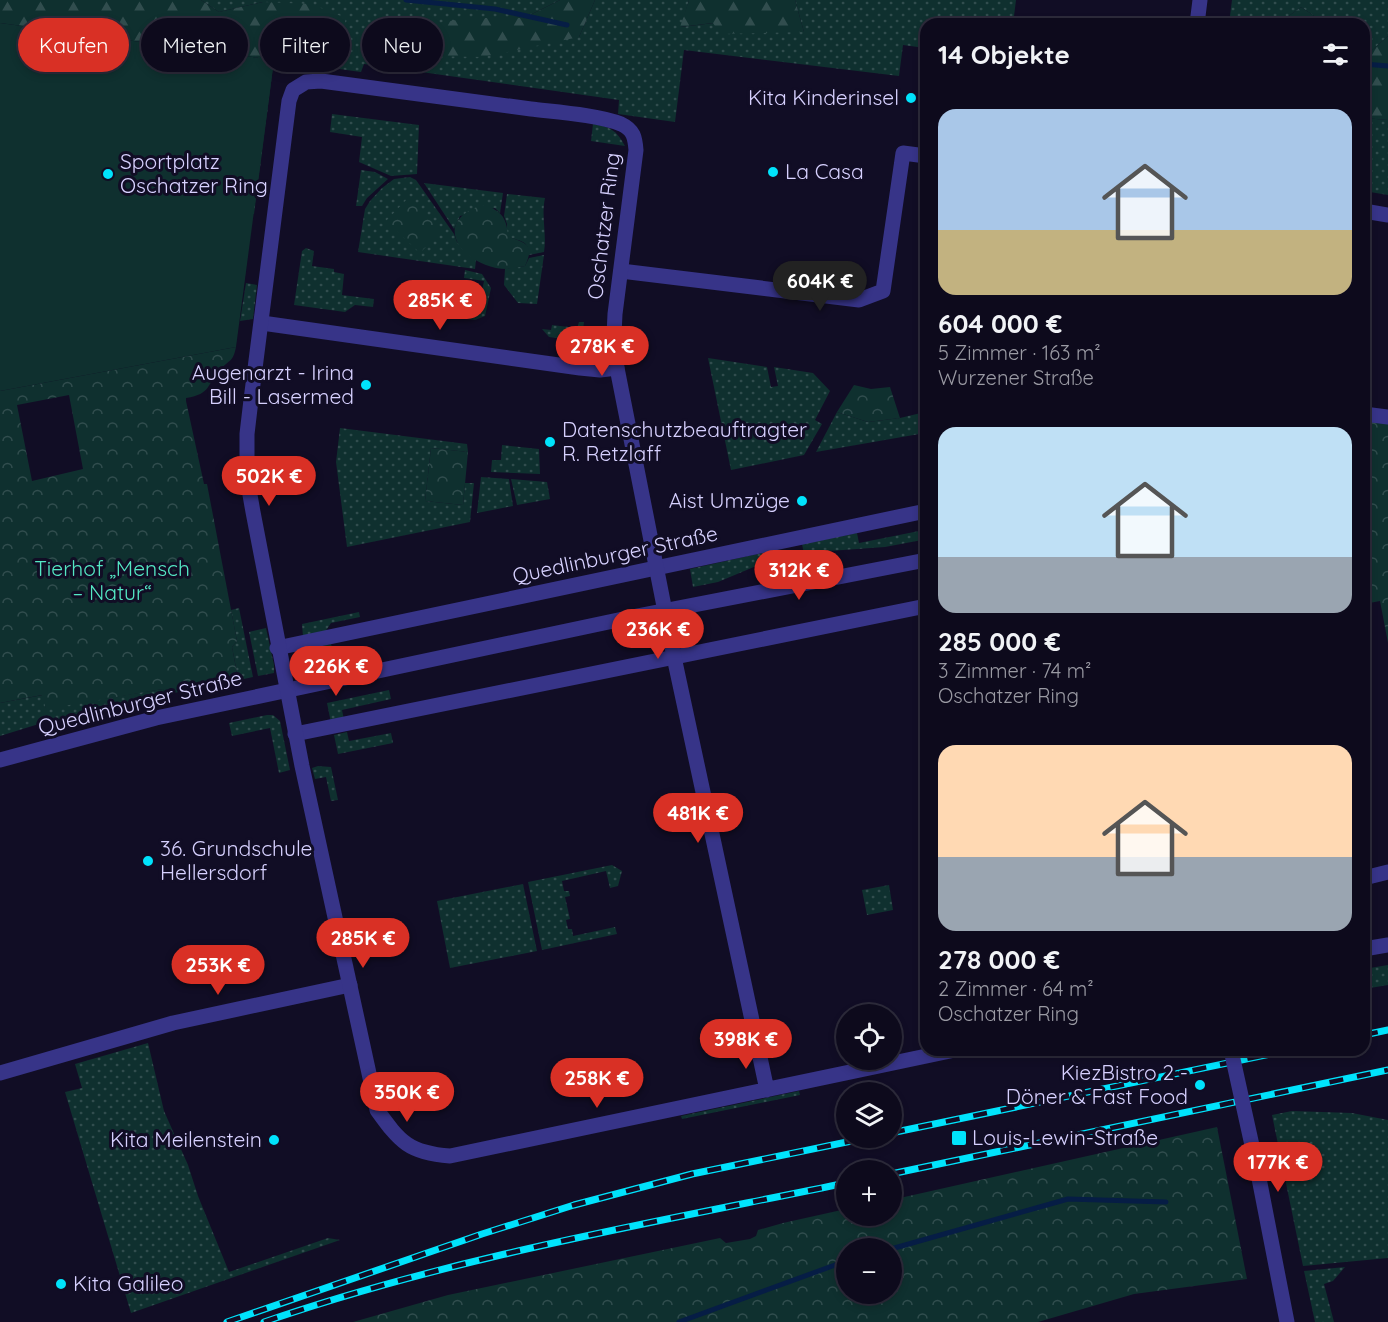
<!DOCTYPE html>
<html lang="de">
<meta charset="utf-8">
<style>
:root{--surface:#0d0a1c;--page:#161325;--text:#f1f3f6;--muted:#9a9aa3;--line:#2d2b3b;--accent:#d93025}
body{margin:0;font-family:Quicksand,sans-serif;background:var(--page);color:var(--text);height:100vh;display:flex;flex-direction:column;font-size:22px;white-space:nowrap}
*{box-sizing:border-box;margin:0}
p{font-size:20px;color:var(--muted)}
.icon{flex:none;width:33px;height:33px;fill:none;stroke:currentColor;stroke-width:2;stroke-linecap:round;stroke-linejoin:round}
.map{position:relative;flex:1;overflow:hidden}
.drawer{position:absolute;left:920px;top:18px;width:450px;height:1038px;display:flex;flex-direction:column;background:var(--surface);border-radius:18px;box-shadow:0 3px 9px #0003,0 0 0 2px var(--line)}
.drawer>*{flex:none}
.hud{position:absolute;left:18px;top:18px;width:570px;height:54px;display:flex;gap:12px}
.tools{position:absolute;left:836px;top:1004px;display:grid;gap:12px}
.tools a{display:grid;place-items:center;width:66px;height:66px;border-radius:50%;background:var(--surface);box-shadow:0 3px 9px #0003,0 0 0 2px var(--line);font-size:30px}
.price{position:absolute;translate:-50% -51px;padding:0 14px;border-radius:21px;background:var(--accent);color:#fff;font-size:20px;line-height:39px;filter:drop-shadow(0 2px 3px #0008)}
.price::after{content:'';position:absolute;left:50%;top:36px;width:18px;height:14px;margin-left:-9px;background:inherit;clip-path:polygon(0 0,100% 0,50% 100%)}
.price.active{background:#222;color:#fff}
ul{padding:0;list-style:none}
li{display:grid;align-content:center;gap:12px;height:318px;padding:0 18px}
li span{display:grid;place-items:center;height:186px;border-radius:18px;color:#555}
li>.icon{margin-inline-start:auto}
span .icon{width:108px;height:108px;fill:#fffc;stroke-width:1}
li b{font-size:26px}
h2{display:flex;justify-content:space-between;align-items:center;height:72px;padding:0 18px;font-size:26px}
.pill{padding:0 21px;border-radius:27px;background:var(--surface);box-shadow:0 3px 9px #0003,0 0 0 2px var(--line);font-size:21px;line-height:54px}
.pill.active{background:var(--accent);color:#fff}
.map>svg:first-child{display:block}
</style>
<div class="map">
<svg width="1388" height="1322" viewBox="0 0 1388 1322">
<defs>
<pattern id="grass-dots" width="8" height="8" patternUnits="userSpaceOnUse" patternTransform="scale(1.5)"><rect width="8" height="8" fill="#0f302f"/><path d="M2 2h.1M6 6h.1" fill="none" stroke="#314d4e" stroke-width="1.8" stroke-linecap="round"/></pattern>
<pattern id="forest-firs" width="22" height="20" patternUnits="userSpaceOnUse" patternTransform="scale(1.5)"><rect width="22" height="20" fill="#0f302f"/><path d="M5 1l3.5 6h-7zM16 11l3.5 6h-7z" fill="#314d4e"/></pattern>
<pattern id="park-crowns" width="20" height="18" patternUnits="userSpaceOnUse" patternTransform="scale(1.5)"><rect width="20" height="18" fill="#0f302f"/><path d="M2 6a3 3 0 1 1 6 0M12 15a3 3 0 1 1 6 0" fill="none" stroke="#314d4e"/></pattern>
</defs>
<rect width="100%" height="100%" fill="#110d25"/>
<g fill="url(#grass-dots)">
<polygon points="201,0 560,0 524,18 468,18 579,37 595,0 689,0 681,27 714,23 804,32 795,0 1016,0 1013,24 926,24 925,48 903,45 899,76 684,50 675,122 618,114 619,100 364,64 361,72 274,60 254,214 246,213 263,2 219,12"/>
<polygon points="1232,0 1388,0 1388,36 1369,53 1364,50 1364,24 1326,24 1301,7 1278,24 1229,24"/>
<polygon points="332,114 419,125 417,174 391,176 359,162 362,137 330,132"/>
<polygon points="1364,118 1388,120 1388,195 1364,191"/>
<path d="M593 124C611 127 616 130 625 146L591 141Z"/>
<polygon points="361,170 375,172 388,179 367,198 362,206 356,206"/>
<polygon points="410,177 416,180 454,234 457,242 476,260 475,269 358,252 365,209 370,201 382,188 394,179"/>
<polygon points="424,183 503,193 500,213 495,208 460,216 454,229"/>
<path d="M507 194 545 198C541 217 547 234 544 252L529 255C529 239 519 242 507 236V224L504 216Z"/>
<polygon points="306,248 314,251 312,266 334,269 334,272 344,274 342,295 374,299 373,307 355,305 345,312 294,305 302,251"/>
<polygon points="544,255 537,304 518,303 504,285 505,269 525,266 529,258"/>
<polygon points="465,270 482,274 491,288 485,316 475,320 407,311 408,305 427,306 427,310 446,313 447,309 459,313 459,311 475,313 478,291 482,291 484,281 464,278"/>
<polygon points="246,283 257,285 253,319 240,321"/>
<polygon points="579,322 584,322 582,337 579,337 578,341 549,337 542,329 551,330 552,325 577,328"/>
<polygon points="708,358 767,367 771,387 778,386 774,367 813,373 830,391 815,420 822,424 804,455 731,470"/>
<polygon points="837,412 868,422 900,418 925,412 925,433 816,452"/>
<polygon points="340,428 467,444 468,452 431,448 425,501 463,505 465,483 474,483 470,522 347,547 336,462"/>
<polygon points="502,445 539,449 540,474 491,472 492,460 501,460"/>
<polygon points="481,477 509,479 513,506 477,513"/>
<polygon points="511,479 547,482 550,499 517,505"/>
<polygon points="919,531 922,540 885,547 815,552 804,554 802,544 857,533 859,543"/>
<polygon points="766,552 768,561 718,582 693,587 690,569"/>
<polygon points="239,608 253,677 230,682 238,678 232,647 237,641 231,610"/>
<polygon points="359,612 360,617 331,623 325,632 303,637 302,624"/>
<polygon points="266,628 274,665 274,673 258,676 249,632"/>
<polygon points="331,644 333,653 357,648 358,656 309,667 306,649"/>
<polygon points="163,689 165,695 42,723 0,736 0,703 43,695 46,708"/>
<polygon points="389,690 391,699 342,710 344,720 331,723 327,703"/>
<polygon points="267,715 273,715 280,721 290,770 279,773 270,728 232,736 229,723"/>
<polygon points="347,732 349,741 391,733 393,743 338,754 334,735"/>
<polygon points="318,766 331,767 338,800 331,801 326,777 315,779 312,768"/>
<polygon points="612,865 622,871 618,886 610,888 606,871 562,881 564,891 569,891 570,896 565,897 570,919 566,920 568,929 572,929 573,936 615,927 617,934 542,950 528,882"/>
<polygon points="523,884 537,951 450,968 437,901"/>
<polygon points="889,885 893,910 867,915 862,890"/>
<polygon points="1388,965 1388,985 1364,989 1364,969"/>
<polygon points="148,1043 164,1111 188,1165 198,1196 229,1272 328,1238 340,1240 131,1313 65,1092 82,1088 75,1064"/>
<polygon points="799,1091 800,1095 682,1119 681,1116"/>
<polygon points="1292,1111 1352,1113 1388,1120 1388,1258 1303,1266 1272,1115"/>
<polygon points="1345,1267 1333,1281 1324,1284 1334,1322 1315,1322 1304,1271"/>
</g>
<g fill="url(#forest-firs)">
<polygon points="0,0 201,0 219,12 263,2 311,4 346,18 340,40 274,60 0,23"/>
<polygon points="560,0 595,0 579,37 483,57 413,56 411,28 468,18 524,18"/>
<polygon points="689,0 795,0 804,32 720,34 713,23 680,27"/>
<polygon points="1301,7 1326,24 1278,24"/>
<polygon points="1388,36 1388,120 1364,118 1364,50 1369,53"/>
</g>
<g fill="url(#park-crowns)" fill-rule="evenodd">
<polygon points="408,198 442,230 420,253 386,221"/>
<path d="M482 205C500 209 507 217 508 236 524 244 536 242 525 266 519 267 513 269 507 269 467 269 426 224 482 205Z"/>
<path d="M236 347C233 362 230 359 221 369 206 384 212 394 186 398V401L204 484H207L237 641 232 647 238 679 165 695 163 689 46 709 42 695 0 703V391ZM69 395 83 469 32 481 17 405Z"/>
<polygon points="854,385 871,389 890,387 900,418 868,422 837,412"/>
<polygon points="1364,419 1388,422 1388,643 1380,601 1364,604"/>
<polygon points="431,448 468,452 463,505 425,501"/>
<path d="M1217 1127 1247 1279 1134 1294 1038 1322H353L448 1295 720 1238 726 1243 750 1239 756 1236 758 1230 783 1223 846 1209V1215H891V1200ZM846 1248H891V1293H846Z"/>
</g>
<polygon fill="#0f302f" points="0,23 274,60 236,347 0,391"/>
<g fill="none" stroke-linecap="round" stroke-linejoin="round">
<g stroke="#061d45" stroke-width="5">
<polyline points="406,0 495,9 567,25"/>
<polyline points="1364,64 1388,66"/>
<polyline points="891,1249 1068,1199 1166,1202"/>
<polyline points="679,1322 846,1261"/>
</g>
<g stroke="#373488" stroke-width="15">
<polyline points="1197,24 1200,0"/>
<polyline points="1364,211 1388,215"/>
<polyline points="621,271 859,300 883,291 903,153 926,156"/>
<polyline points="262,323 580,368 600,370 617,368"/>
<polyline points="1364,414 1388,417"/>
<polyline points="277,648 926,511"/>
<polyline points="295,734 926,606"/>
<polyline points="0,760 156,718 637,616 926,560"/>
<polyline points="1364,878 1388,872"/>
<polyline points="1364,949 1388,945"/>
<polyline points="0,1073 173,1023 350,985"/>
<path d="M767 1090 674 657 617 368 614 335 615 314 636 150C635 138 634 130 621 124 599 115 556 112 531 109 461 99 391 90 321 81L306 82 293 90 289 101 251 400 247 434V478L253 512 302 766 377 1110C400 1142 409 1153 450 1156L955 1050"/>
<polyline points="1257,1168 1287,1322"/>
</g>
<defs>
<g id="rail">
<polyline points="1364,1035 1388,1030"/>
<polyline points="891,1133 1290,1050"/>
<polyline points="891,1174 1388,1070"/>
<polyline points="227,1322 482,1234 574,1205 692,1174 871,1137"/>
<path d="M264 1322C453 1257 651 1223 846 1183"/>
</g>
</defs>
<use href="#rail" stroke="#00e3fc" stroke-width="7"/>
<use href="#rail" stroke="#110d25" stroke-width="4.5" stroke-dasharray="14" stroke-linecap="butt"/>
<polyline stroke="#373488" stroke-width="15" points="1231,1050 1257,1168"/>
</g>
<g fill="#00e3fc" stroke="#110d25" stroke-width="2">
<circle cx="911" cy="98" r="6"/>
<circle cx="773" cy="172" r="6"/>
<circle cx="108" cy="174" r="6"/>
<circle cx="366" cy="385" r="6"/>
<circle cx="550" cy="442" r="6"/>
<circle cx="802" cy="501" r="6"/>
<circle cx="148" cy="861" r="6"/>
<circle cx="1200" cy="1085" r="6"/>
<rect x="951" y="1130" width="16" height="16" rx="3"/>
<circle cx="274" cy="1140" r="6"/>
<circle cx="61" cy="1284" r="6"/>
</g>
<g text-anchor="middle" stroke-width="6" stroke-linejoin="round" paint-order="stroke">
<g font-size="21" fill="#d7d1ff" stroke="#110d25" text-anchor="start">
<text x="899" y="105" text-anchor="end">Kita Kinderinsel</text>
<text x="120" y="169">Sportplatz<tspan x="120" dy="24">Oschatzer Ring</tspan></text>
<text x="785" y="179">La Casa</text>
<text x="354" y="380" text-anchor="end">Augenarzt - Irina<tspan x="354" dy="24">Bill - Lasermed</tspan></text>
<text x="562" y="437">Datenschutzbeauftragter<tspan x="562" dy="24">R. Retzlaff</tspan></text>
<text x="790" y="508" text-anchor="end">Aist Umzüge</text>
<text x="160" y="856">36. Grundschule<tspan x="160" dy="24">Hellersdorf</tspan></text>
<text x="1188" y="1080" text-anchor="end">KiezBistro 2 -<tspan x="1188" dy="24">Döner &amp; Fast Food</tspan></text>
<text x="972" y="1145">Louis-Lewin-Straße</text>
<text x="262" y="1147" text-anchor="end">Kita Meilenstein</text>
<text x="73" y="1291">Kita Galileo</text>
</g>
<g font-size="21" fill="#d7d1ff" stroke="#110d25">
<text transform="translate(604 226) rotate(-83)" y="7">Oschatzer Ring</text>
<text transform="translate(615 555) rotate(-12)" y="7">Quedlinburger Straße</text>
<text transform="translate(140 703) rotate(-14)" y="7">Quedlinburger Straße</text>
</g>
<g font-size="21" fill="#54e8c4" stroke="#110d25">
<text x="112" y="576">Tierhof „Mensch<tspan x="112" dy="24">– Natur“</tspan></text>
</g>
</g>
</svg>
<div class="tools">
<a><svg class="icon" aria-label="locate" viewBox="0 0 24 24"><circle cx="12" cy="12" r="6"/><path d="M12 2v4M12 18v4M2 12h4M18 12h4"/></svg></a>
<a><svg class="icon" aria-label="layers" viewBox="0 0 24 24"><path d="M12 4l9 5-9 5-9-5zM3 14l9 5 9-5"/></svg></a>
<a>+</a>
<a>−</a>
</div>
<b class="price active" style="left:820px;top:312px">604K €</b>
<b class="price" style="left:440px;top:331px">285K €</b>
<b class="price" style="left:602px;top:377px">278K €</b>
<b class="price" style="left:269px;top:507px">502K €</b>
<b class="price" style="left:799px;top:601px">312K €</b>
<b class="price" style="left:658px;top:660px">236K €</b>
<b class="price" style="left:336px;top:697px">226K €</b>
<b class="price" style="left:698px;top:844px">481K €</b>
<b class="price" style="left:363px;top:969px">285K €</b>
<b class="price" style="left:218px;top:996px">253K €</b>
<b class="price" style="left:746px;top:1070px">398K €</b>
<b class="price" style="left:597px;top:1109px">258K €</b>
<b class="price" style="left:407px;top:1123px">350K €</b>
<b class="price" style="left:1278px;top:1193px">177K €</b>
<div class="hud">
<a class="pill active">Kaufen</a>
<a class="pill">Mieten</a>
<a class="pill">Filter</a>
<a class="pill">Neu</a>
</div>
<section class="drawer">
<h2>14 Objekte<svg class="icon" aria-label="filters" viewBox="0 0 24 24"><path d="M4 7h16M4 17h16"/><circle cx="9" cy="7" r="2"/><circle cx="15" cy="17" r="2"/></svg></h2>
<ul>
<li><span style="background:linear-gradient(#a9c7e8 65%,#c2b280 0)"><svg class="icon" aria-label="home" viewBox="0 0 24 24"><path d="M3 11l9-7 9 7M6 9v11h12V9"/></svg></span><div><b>604 000 €</b><p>5 Zimmer · 163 m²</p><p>Wurzener Straße</p></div></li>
<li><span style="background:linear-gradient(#bfe0f5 70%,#9aa5b1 0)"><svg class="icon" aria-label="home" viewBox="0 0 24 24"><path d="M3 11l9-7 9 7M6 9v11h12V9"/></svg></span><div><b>285 000 €</b><p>3 Zimmer · 74 m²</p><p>Oschatzer Ring</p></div></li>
<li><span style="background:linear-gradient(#ffd9b3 60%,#9aa5b1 0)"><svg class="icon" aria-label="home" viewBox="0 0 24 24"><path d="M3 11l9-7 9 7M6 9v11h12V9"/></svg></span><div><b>278 000 €</b><p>2 Zimmer · 64 m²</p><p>Oschatzer Ring</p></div></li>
</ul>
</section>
</div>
